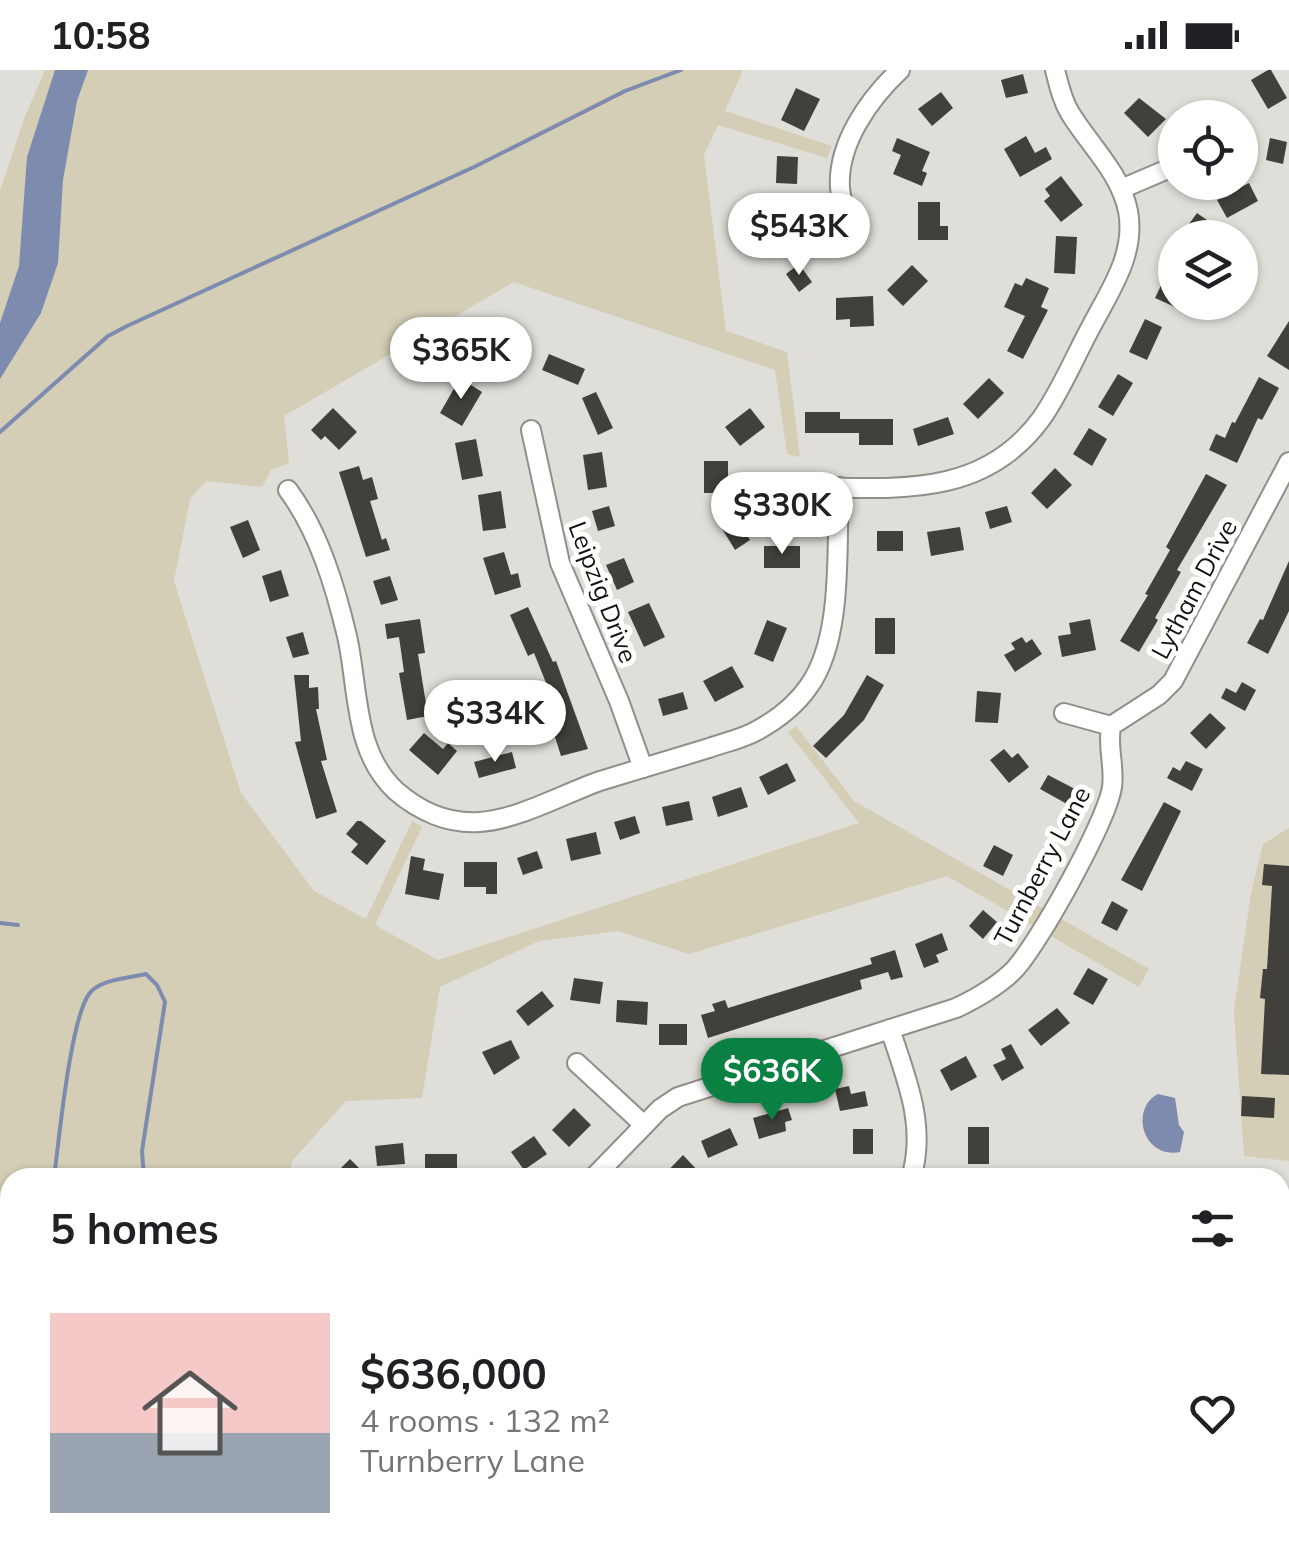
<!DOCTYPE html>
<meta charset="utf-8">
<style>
:root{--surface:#fff;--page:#f2f2f2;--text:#202124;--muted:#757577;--line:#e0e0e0;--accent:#0b8043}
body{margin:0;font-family:Mulish,sans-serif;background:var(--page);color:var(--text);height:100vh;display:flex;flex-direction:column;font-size:38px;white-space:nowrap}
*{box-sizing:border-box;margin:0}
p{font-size:32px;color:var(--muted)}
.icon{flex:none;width:55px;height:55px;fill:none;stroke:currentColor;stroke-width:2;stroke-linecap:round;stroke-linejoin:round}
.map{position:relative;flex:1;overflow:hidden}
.side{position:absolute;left:0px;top:1098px;width:1290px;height:392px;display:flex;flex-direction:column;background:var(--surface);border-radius:30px 30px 0 0;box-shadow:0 2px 8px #0004}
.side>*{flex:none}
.controls{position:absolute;left:1158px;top:30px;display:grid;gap:20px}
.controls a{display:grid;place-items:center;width:100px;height:100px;border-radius:50%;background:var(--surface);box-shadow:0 2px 8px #0004;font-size:50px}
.price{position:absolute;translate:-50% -85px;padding:0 22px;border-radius:35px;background:#fff;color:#222;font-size:32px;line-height:65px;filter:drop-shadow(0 2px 5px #0008)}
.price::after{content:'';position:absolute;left:50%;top:60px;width:30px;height:22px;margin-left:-15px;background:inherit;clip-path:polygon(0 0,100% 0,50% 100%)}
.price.selected{background:var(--accent);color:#fff}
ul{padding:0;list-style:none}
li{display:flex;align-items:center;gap:30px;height:250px;padding:0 50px}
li+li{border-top:2px solid var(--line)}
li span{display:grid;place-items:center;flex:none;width:280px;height:200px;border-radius:0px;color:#555}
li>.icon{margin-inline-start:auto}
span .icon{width:120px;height:120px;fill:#fffc;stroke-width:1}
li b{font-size:42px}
h2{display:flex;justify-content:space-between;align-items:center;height:120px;padding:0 50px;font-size:42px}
.status{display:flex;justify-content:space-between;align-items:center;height:70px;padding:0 50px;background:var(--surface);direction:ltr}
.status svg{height:28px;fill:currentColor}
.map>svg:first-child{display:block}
</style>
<div class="status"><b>10:58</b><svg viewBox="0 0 49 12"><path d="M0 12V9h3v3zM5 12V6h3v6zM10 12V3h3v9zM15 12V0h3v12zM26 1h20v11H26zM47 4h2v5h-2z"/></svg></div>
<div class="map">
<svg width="1289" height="1489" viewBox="0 0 1289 1489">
<rect width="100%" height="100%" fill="#e0ded8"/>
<g fill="#d3ceb5">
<polygon points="45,0 743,0 725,41 832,76 827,88 718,55 704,85 726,261 787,282 800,387 787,384 775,300 514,212 284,346 289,393 271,400 262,417 206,411 190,429 174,511 241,723 314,821 366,849 412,751 422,757 375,855 438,890 859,753 788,662 796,656 854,731 1149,899 1139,917 947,806 689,884 618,861 539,871 440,917 422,1028 346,1031 292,1091 288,1107 10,1108 10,1480 79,1480 78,1489 0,1489 0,121 24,49"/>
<polygon points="1289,758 1289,1091 1244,1086 1234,941 1251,823 1263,774"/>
</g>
<g fill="#7d8baf">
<polygon points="55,0 88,0 77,31 63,110 58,193 41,243 0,309 0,253 19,196 27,87"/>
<path d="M1158 1024 1175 1028 1179 1055 1184 1062 1180 1082C1142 1089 1130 1038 1158 1024Z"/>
</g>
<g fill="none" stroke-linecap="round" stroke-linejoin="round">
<g stroke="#7d8baf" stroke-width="4">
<polyline points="0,362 108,266 127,256 474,97 625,21 681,0"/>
<polyline points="0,853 18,855"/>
<path d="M54 1108C59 1070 70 951 89 924 100 909 129 908 146 904L157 915 165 932 142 1081 144 1108"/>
<polyline points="0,1201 10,1181"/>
<polyline points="492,1480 495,1489"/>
</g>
</g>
<g fill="#41403b">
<polygon points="1268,0 1271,0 1287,28 1268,39 1251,10"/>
<polygon points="1023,4 1028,23 1006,28 1001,10"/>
<polygon points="796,18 820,29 804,61 781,50"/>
<polygon points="941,22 953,38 932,56 918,39"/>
<polygon points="1139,28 1166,49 1148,67 1124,43"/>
<polygon points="1026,66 1035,83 1046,77 1052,89 1020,107 1004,79"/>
<polygon points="897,68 930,82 922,101 927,103 922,116 893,104 901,85 892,81"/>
<polygon points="1270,68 1287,72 1283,94 1266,90"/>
<polygon points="777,86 798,87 797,114 776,113"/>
<polygon points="1061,106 1083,135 1061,152 1044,131 1050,126 1045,119"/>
<polygon points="1249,113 1258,131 1227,148 1217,130"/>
<polygon points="918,132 940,132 940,156 948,156 948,170 918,170"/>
<rect x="775" y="141" width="18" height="38"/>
<polygon points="1197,143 1214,155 1205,168 1179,168"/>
<polygon points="1056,166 1077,167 1075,204 1054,203"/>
<polygon points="1175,186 1175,237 1155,228"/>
<polygon points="799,194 812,212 799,222 786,204"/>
<polygon points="912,195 928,211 903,236 887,220"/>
<polygon points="1026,208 1049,218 1041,237 1048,240 1023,289 1007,281 1025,246 1004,237 1015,213 1022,216"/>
<polygon points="873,226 874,256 850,257 850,249 836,250 836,228"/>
<polygon points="1145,249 1162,257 1147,290 1129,282"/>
<polygon points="1289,251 1289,300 1267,286"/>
<polygon points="516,283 524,302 504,310 496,292"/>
<polygon points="549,284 585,299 578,315 542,300"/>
<polygon points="1118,304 1133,313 1113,346 1098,337"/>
<polygon points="1259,307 1279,318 1262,350 1258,348 1237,393 1209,380 1216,364 1225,368 1232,352 1235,353"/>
<polygon points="460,308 482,322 462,356 440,343"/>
<polygon points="989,308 1004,323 978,349 963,334"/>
<polygon points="596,322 613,358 598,365 582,328"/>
<polygon points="333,338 357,362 339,380 325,366 321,370 311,360"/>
<polygon points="750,338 765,357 740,376 725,357"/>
<polygon points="805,342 840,342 840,349 893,349 893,375 859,375 859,363 805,363"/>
<polygon points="948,347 954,364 918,376 913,359"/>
<polygon points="1089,358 1107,369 1092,396 1073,384"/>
<polygon points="476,369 483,406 462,410 455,373"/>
<polygon points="602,382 607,417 588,420 583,385"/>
<rect x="704" y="391" width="24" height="32"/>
<polygon points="359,396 363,410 372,407 378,429 370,431 382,470 386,468 390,480 366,487 339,402"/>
<polygon points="1055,398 1072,415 1047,439 1031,423"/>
<polygon points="1206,404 1227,415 1177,500 1181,502 1155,548 1158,550 1139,582 1120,571 1148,525 1145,524 1170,480 1166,477"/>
<polygon points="501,421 506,458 483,461 478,425"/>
<polygon points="609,436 615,456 598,461 592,441"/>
<polygon points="1007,436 1012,452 990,459 985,442"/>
<polygon points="730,438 750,470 735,480 715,447"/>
<polygon points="248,450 260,480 243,488 230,457"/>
<polygon points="960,457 964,480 931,486 927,462"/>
<rect x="877" y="461" width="26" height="20"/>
<rect x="764" y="476" width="36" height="22"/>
<polygon points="504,482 511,505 518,503 521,517 495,525 483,488"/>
<polygon points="624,488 634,512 617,520 606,495"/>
<polygon points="1289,491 1289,541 1268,584 1247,573 1260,549 1263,550"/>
<polygon points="281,500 289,526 270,532 262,506"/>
<polygon points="390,506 398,530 381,535 373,511"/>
<polygon points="649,533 665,567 644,577 628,542"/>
<polygon points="528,537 553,592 556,591 588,679 561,686 549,648 559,645 534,583 528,586 510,545"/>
<rect x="875" y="548" width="20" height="36"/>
<polygon points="420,549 425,583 418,584 428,646 407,650 399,603 404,602 399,567 387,569 385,554"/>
<polygon points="1090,549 1096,580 1062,587 1058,566 1071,564 1069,553"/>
<polygon points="767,550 787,558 773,592 754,584"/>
<polygon points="303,562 309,584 293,588 286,567"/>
<polygon points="1022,567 1026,573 1032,569 1042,584 1015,602 1004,585 1015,579 1011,573"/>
<polygon points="732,596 744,617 715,632 703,611"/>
<polygon points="294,605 309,605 309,618 318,617 319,639 316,639 327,690 321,691 337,742 316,749 295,672 301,671"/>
<polygon points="867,605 884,615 864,650 826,688 813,676 844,645"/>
<polygon points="1242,612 1256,620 1245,641 1221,628 1226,618 1236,623"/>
<polygon points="977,621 1001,623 998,653 975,652"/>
<polygon points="683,622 688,639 663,646 658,629"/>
<polygon points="1210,643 1226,658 1206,679 1190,663"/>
<polygon points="424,663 443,679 448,673 457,681 438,705 409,680"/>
<polygon points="1004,679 1012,688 1018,683 1029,697 1009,713 990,690"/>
<polygon points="512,682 516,698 479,708 474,692"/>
<polygon points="1186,691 1203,699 1192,721 1167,708 1173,697 1180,701"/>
<polygon points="787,693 796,711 768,725 759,707"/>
<polygon points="1048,705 1075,719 1067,734 1040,719"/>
<polygon points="741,717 748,737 718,747 712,727"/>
<polygon points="689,731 693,750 666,756 662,737"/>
<polygon points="1164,732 1181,741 1142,821 1121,810"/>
<polygon points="635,746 640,763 620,770 614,752"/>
<polygon points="357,751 361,751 386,771 367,795 351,782 358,774 346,764"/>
<polygon points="596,762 601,784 571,791 566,769"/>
<polygon points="994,775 1013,785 1003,806 983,796"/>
<polygon points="537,781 543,798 523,805 517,788"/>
<polygon points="411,786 425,789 423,800 444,804 439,830 405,824"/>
<polygon points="464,792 497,792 497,824 486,824 486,817 464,817"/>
<polygon points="1264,794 1289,796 1289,1005 1261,1004 1265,929 1260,928 1263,899 1267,899 1272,816 1262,815"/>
<polygon points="1112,831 1128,840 1117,861 1101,853"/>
<polygon points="983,840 997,852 983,869 969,856"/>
<polygon points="942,863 948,880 936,885 939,892 924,898 915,874"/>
<polygon points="895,880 903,907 891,910 888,902 860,910 862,919 708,968 701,945 715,941 712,934 725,930 728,938 872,894 870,888"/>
<polygon points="1088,898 1108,909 1093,935 1073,924"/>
<polygon points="574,908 603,912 600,934 570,930"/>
<polygon points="542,921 554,936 528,956 516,941"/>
<polygon points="617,930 648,932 647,955 616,952"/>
<polygon points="1057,938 1070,953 1041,976 1028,960"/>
<rect x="659" y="954" width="28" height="21"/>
<polygon points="511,970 520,988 494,1005 482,982"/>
<polygon points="1011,974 1024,998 1002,1011 993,995 1006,989 1001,979"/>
<polygon points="966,986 977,1007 951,1021 940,1000"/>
<polygon points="849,1016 851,1024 865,1021 868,1036 840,1041 835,1019"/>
<polygon points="1242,1026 1275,1028 1274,1048 1241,1046"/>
<polygon points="574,1038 591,1055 569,1077 552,1060"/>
<polygon points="788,1038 792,1050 785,1052 786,1061 759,1069 753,1048"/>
<rect x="968" y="1057" width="21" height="37"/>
<polygon points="730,1058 738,1075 708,1088 701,1071"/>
<rect x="853" y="1059" width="20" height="25"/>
<polygon points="534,1066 547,1084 524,1100 511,1082"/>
<polygon points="403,1073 405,1094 377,1096 375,1076"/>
<rect x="425" y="1084" width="32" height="17"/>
<polygon points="683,1085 699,1102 694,1108 661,1108"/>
<polygon points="350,1089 369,1108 331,1108"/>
</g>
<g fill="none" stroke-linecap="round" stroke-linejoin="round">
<defs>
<g id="minor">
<polyline points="1121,119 1175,96"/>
<path d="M853 164C849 150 841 134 840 118 837 74 869 29 900 0"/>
<polyline points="531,360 560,493 619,631 643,698"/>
<path d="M788 417C881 416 978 435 1041 349 1061 321 1075 286 1092 255 1111 219 1136 183 1128 141 1120 102 1090 76 1070 43 1062 30 1059 15 1055 0"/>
<path d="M288 420C319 462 335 516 347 566 359 619 353 681 396 721 419 741 448 754 479 752 517 750 563 724 600 711 636 700 672 689 709 678 725 672 743 669 758 660 778 649 796 635 809 616 844 567 836 475 839 417"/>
<polyline points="1064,643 1111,656 1159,625 1173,611 1289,392"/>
<path d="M890 959C906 1008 927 1056 911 1108"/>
<polyline points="577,993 644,1055"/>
<path d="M593 1108 660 1039 678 1027 956 938C977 928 997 917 1014 900 1038 875 1107 751 1112 717 1115 697 1107 676 1111 656"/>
<polyline points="982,1480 983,1489"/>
<path d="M263 1489C275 1478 287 1479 299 1489"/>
<polyline points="1087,1489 1107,1480"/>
</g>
</defs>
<use href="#minor" stroke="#908f89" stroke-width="22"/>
<use href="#minor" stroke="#fff" stroke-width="18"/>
</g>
<g text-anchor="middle" stroke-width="10" stroke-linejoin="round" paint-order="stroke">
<g font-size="25" fill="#12120f" stroke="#fff">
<text transform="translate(1194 519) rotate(-62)" y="9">Lytham Drive</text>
<text transform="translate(603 522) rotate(69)" y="9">Leipzig Drive</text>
<text transform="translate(1042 796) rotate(-62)" y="9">Turnberry Lane</text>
</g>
</g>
</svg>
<div class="controls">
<a><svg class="icon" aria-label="locate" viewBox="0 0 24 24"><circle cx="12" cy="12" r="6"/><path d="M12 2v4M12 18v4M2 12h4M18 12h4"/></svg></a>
<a><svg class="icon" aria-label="layers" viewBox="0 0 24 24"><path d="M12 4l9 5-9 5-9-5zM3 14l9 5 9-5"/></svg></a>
</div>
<b class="price" style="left:799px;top:208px">$543K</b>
<b class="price" style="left:461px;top:332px">$365K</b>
<b class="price" style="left:782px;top:487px">$330K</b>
<b class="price" style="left:495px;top:695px">$334K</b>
<b class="price selected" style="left:772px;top:1053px">$636K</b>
<section class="side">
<h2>5 homes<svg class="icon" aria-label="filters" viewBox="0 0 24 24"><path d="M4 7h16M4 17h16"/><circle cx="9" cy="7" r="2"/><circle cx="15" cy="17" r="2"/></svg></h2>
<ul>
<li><span style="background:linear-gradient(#f6c9c9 60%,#9aa5b1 0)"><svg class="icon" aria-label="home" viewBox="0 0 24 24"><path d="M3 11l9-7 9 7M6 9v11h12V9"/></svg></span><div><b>$636,000</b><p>4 rooms · 132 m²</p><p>Turnberry Lane</p></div><svg class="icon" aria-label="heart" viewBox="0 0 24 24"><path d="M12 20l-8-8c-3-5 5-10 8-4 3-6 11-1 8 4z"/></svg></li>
</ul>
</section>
</div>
